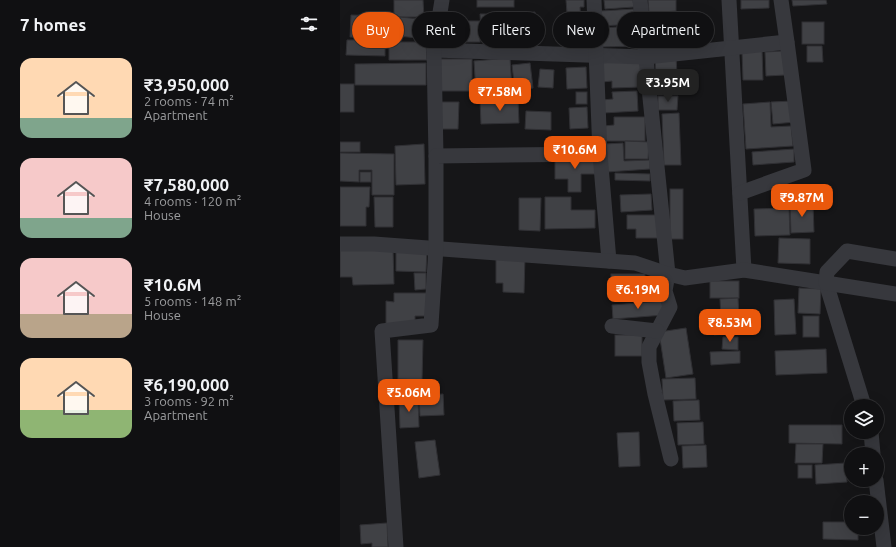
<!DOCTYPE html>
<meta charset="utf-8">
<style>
:root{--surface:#101012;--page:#1e1e20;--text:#f1f3f6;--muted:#9c9d9f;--line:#303032;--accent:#ea580c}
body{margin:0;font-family:Ubuntu,sans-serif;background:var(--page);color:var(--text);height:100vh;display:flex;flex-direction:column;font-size:15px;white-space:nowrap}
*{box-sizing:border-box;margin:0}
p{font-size:13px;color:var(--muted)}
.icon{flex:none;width:22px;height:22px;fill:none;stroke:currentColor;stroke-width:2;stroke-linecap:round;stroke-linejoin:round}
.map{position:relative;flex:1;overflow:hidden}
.drawer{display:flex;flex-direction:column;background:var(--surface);width:340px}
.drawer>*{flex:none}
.guide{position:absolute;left:12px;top:12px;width:380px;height:36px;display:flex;gap:8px}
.controls{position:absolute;left:504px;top:399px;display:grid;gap:8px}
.controls a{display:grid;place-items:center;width:40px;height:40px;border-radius:50%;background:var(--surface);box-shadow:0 4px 16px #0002,0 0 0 1px var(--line);font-size:20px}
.price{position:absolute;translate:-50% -34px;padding:0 9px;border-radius:8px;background:var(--accent);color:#fff;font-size:13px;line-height:26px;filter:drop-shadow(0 1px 2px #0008)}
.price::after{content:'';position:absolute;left:50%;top:24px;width:12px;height:9px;margin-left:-6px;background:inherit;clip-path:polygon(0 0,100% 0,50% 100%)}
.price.selected{background:#222;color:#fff}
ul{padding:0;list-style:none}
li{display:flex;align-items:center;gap:12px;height:100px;padding:0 20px}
li span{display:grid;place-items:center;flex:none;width:112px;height:80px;border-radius:12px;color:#555}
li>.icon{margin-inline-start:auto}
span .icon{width:48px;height:48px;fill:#fffc;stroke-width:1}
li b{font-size:17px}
h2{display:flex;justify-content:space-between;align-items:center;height:48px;padding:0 20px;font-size:17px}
.chip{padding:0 14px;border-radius:18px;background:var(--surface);box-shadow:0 4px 16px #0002,0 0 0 1px var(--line);font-size:14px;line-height:36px}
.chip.selected{background:var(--accent);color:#fff}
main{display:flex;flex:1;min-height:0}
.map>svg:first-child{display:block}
</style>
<main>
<section class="drawer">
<h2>7 homes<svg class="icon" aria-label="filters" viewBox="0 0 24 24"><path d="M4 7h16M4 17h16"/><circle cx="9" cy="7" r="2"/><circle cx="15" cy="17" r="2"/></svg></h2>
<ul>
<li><span style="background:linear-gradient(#ffd9b3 75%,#7fa58c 0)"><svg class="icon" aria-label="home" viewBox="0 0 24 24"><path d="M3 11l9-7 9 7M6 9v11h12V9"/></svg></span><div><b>₹3,950,000</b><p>2 rooms · 74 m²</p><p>Apartment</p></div></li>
<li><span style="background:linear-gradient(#f6c9c9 75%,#7fa58c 0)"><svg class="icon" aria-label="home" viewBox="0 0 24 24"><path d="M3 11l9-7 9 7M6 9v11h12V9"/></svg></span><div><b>₹7,580,000</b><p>4 rooms · 120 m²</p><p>House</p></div></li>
<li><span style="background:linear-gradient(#f6c9c9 70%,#b9a48a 0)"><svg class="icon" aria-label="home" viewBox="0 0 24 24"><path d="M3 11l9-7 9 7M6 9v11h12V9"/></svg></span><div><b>₹10.6M</b><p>5 rooms · 148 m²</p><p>House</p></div></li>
<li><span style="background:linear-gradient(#ffd9b3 65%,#8fb573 0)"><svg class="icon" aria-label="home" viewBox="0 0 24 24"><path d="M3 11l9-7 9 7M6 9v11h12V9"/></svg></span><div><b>₹6,190,000</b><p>3 rooms · 92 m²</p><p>Apartment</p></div></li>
</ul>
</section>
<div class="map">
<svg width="556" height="547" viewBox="0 0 556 547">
<rect width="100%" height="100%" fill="#161618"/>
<g fill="#404145" stroke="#303034">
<polygon points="54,0 83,0 84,17 54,17"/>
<rect x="137" y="0" width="37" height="7"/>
<polygon points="226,0 244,0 244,7 240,7 241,26 228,27"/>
<polygon points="264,0 293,0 294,7 265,9"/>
<polygon points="308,0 336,0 336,11 309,13"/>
<polygon points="401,0 429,0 429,8 401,9"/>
<polygon points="452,0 486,0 487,4 453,6"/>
<polygon points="294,9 295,24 261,26 261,11"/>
<polygon points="195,12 196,38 163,39 162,14"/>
<polygon points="140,14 159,14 159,30 141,31"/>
<polygon points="11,15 46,16 46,37 10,37"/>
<polygon points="60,17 89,20 87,39 58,36"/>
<rect x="105" y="21" width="35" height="21"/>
<rect x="462" y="22" width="22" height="22"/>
<polygon points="322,24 336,24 336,35 322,36"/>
<polygon points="296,26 297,46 261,47 260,28"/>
<rect x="229" y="31" width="13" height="16"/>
<polygon points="7,40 45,40 45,56 6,55"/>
<polygon points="49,42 86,42 87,60 49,60"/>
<polygon points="467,46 482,46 483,62 467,62"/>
<polygon points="422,50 423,80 403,80 402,51"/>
<polygon points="443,51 445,75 426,76 425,52"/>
<polygon points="336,57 338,92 317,93 315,59"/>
<polygon points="170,58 172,90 136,93 134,61"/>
<rect x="99" y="59" width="33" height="32"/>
<polygon points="300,60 302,87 272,88 272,81 262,82 261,63"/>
<polygon points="86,63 86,85 15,85 15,64"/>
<polygon points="190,63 193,88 175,91 172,65"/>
<polygon points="246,67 247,88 227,89 226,68"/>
<polygon points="200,69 214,70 213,88 198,87"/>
<rect x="0" y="84" width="14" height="28"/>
<polygon points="297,91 298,111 263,113 262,100 273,99 272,92"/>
<rect x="236" y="92" width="11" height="12"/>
<polygon points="318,96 338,96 337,110 318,110"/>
<polygon points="178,99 179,123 141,124 140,100"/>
<polygon points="453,101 455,122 433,124 431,102"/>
<polygon points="100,102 119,102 118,129 100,129"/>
<polygon points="430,102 431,127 451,126 453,146 406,149 403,104"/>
<polygon points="247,107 248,128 230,129 229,108"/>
<polygon points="186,111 211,112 211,130 185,129"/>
<polygon points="339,113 341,165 324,165 322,114"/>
<polygon points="274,117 305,117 305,141 264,141 264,126 274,125"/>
<polygon points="285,141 309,142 308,159 285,159"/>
<rect x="0" y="142" width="20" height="10"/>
<polygon points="283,143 284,161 310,160 310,169 267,172 265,144"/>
<polygon points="84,144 85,184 56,185 55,146"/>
<polygon points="454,149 454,162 413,165 412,152"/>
<polygon points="0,153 54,154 54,195 32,195 32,170 19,170 19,182 0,181"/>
<polygon points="215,157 258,157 258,174 241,174 241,192 228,192 228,179 215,179"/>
<rect x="20" y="172" width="11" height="10"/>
<polygon points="275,173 310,174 310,181 275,180"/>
<polygon points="0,187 30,187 29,207 26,207 26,226 0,226"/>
<rect x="330" y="189" width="13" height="50"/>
<polygon points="311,194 312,210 281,212 280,195"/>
<polygon points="34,197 53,197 53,227 35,227"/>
<polygon points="205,197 231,197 231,210 255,210 255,228 205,229"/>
<polygon points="179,198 201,198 200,231 179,230"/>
<polygon points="473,204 474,232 451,233 450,205"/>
<polygon points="449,208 450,235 415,236 414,209"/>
<polygon points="287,215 318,215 318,238 296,238 296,229 287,229"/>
<polygon points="439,238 470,239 470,264 438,263"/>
<polygon points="53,249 54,284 13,285 12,277 0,277 0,250"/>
<polygon points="56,250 87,251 86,272 56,271"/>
<polygon points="156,256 185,256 184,293 163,292 163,283 156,283"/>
<polygon points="74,273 86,273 86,289 75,290"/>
<rect x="271" y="274" width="34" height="24"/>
<polygon points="315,275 326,277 323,290 313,289"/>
<rect x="370" y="281" width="29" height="17"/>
<polygon points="459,288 481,289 480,314 458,313"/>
<polygon points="54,293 88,293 88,316 75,316 75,325 46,324 46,301 54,302"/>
<polygon points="398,298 399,317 381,318 380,299"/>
<polygon points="454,299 456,334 435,335 434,300"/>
<polygon points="322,301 324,315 273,319 272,305"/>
<rect x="463" y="316" width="16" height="21"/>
<polygon points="395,318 396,333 374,335 373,320"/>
<polygon points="346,328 353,374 326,378 319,332"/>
<rect x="275" y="335" width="27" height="21"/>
<polygon points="383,337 398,337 398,350 382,349"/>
<polygon points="58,340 83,340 82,380 58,379"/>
<polygon points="486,349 487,373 436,375 435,351"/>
<polygon points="400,351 400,363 371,365 370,352"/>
<polygon points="355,378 356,399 323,400 322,379"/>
<polygon points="80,380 81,395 60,396 60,381"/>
<polygon points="103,394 104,415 80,416 79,395"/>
<polygon points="78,398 79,427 60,428 59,399"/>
<polygon points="359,400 360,420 334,421 333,401"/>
<polygon points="363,422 364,444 338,445 337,423"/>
<polygon points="449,425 502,425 502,444 449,443"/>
<polygon points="299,432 300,466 279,467 277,433"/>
<polygon points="95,440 100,475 79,478 75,442"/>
<polygon points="456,444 483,444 482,463 455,463"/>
<polygon points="366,445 367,467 343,468 342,446"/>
<polygon points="506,463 507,482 476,484 475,465"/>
<rect x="458" y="465" width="14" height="13"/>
<polygon points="483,522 511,522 511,528 518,528 518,540 483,539"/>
<polygon points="47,523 48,547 32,547 32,543 21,544 20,525"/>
</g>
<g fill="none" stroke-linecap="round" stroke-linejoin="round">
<g stroke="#37383d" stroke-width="15">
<polyline points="300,0 328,274 325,291 330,307 309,347 309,362 315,394 331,459"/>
<polyline points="389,0 404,270"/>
<polyline points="94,50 306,57 447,42"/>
<polyline points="260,154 269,261"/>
<polyline points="96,156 94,50 102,0"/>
<polyline points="400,193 464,170 447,42 441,0"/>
<polyline points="0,244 34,244 295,263 328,274 345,278 404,270 486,283 524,406"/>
<polyline points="556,259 507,251 487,272 486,283 556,294"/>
<polyline points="272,326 317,331"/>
<polyline points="531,432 533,454"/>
<polyline points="536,480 544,547"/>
<polyline points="56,547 42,331 91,325 96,248 96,156 260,154 254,0"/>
</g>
</g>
</svg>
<div class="controls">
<a><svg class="icon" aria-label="layers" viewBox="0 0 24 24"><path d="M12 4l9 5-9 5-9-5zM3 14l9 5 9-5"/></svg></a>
<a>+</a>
<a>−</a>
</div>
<b class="price selected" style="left:328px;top:103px">₹3.95M</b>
<b class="price" style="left:160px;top:112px">₹7.58M</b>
<b class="price" style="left:235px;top:170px">₹10.6M</b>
<b class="price" style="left:462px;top:218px">₹9.87M</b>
<b class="price" style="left:298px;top:310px">₹6.19M</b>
<b class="price" style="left:390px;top:343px">₹8.53M</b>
<b class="price" style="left:69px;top:413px">₹5.06M</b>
<div class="guide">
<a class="chip selected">Buy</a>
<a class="chip">Rent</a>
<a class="chip">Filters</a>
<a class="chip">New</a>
<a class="chip">Apartment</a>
</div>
</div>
</main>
